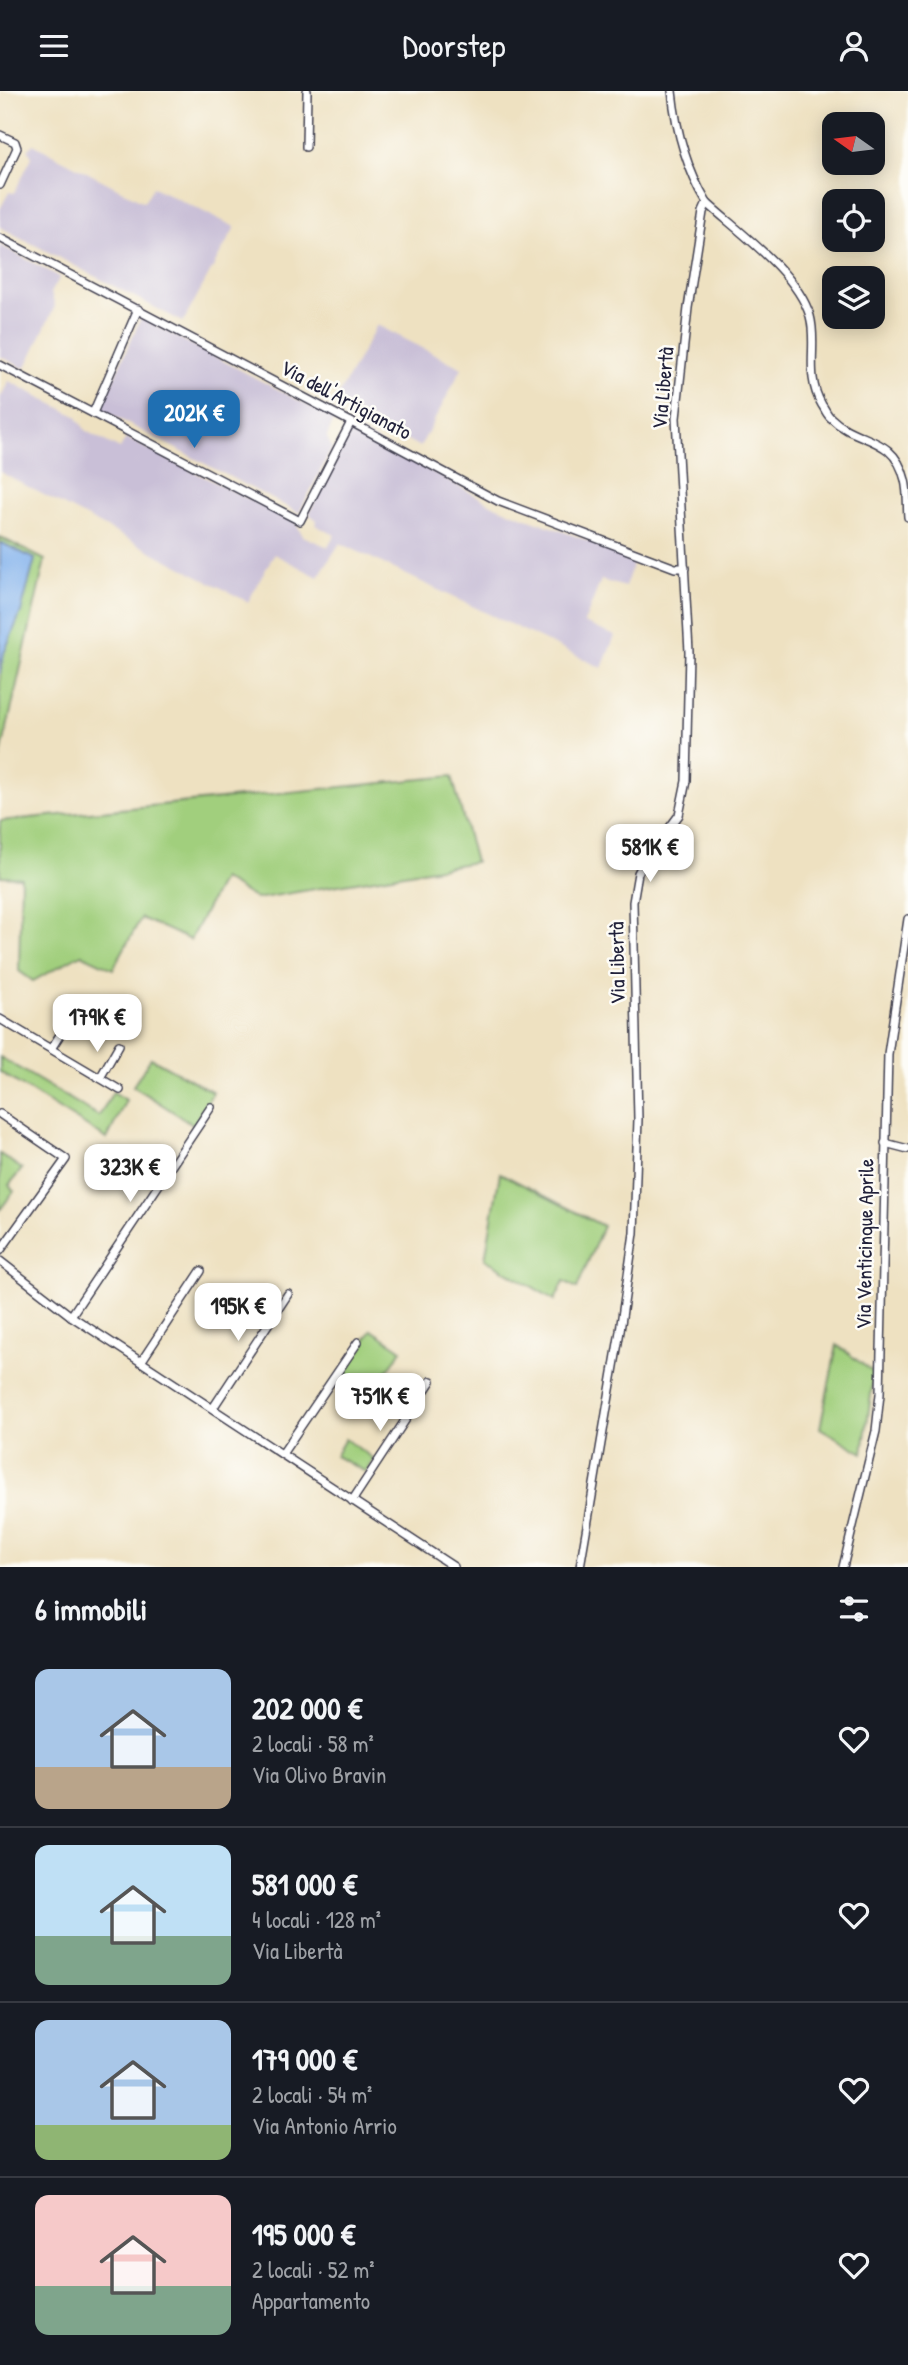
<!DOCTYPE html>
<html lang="it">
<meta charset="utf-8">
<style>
:root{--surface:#171b24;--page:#242831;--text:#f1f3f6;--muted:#9ea1a6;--line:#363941;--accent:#1f6fb2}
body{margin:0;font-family:"Patrick Hand",sans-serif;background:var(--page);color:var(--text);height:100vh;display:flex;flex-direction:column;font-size:26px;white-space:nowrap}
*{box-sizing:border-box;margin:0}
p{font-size:23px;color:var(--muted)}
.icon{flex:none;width:38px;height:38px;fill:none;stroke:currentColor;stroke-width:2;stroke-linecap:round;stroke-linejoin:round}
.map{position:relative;height:1476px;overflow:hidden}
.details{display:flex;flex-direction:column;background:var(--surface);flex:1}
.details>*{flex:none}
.needle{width:46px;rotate:284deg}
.tools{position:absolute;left:822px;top:21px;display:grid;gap:14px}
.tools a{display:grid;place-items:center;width:63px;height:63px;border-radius:14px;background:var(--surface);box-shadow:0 4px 18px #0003;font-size:35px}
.price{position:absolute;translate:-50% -60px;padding:0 16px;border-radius:14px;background:#fff;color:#222;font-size:23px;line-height:46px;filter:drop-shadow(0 2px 4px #0008)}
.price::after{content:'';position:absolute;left:50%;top:42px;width:21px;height:16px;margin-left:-10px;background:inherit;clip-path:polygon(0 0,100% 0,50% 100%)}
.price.selected{background:var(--accent);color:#fff}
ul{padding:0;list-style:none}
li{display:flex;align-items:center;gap:21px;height:175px;padding:0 35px}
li+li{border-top:2px solid var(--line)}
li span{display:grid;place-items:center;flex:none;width:196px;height:140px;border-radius:14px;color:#555}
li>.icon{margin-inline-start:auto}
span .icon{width:84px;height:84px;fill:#fffc;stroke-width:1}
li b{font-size:30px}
h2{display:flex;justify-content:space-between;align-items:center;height:84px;padding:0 35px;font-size:30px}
header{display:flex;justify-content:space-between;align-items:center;height:91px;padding:0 35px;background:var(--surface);font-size:32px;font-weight:600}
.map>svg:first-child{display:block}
</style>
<header><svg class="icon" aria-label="menu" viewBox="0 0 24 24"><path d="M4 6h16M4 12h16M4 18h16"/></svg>Doorstep<svg class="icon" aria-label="person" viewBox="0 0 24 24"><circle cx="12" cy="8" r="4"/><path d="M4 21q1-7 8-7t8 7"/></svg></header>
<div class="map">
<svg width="908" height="1476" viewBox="0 0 908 1476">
<rect width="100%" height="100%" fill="#fdfcf7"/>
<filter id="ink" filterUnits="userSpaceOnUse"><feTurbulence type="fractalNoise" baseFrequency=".0143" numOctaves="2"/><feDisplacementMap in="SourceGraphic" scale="14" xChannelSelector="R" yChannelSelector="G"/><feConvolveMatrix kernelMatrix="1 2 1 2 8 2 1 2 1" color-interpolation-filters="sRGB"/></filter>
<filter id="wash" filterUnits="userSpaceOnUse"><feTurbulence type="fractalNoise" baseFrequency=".00686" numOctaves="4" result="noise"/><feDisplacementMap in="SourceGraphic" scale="28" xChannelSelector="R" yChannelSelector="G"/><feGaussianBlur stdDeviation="1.57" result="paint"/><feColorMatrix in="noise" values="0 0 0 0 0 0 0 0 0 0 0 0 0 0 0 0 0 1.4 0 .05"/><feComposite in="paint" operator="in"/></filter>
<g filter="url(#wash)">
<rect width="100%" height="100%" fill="#eee1c1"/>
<g fill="#c9bfd7">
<polygon points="33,53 144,111 153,96 235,136 183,231 0,136 0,118 9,101 14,102 32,66 28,59"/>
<polygon points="0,154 60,186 51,202 55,215 25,278 0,265"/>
<polygon points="141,227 334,328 327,346 332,357 299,422 100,318"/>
<polygon points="377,234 462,277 420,356 335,310"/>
<polygon points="9,290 76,325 86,340 120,358 126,347 295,431 303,445 328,456 335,444 315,434 317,429 309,423 351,336 497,416 635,467 625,496 601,489 584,532 615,545 602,577 340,452 318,486 274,463 248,511 0,381 0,307"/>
</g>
<g fill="#a1cf7d" stroke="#62785c" stroke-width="2">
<polygon points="0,446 45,469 0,668"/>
<polygon points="452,685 475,771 256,808 222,788 190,849 141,827 113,878 81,863 33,890 19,880 21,786 0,785 0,730"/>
<polygon points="0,966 99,1025 113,1001 126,1009 107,1048 0,981"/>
<polygon points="151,967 213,1001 194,1034 133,995"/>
<polygon points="0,1063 22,1078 9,1094 14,1100 0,1119"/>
<polygon points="500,1082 603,1135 577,1197 564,1190 555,1209 485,1168"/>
<polygon points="372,1239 402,1259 373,1300 343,1282"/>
<polygon points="837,1254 874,1282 863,1362 820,1337"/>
<polygon points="345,1348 374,1368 366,1381 335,1365"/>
</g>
<polygon fill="#81b1ec" stroke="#526a94" stroke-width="2" points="2,452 35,468 21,521 4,562 0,583 0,453"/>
</g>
<g filter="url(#ink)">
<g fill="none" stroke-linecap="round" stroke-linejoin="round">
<defs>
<g id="minor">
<path d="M672 0C676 40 686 77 707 112 740 142 797 182 810 225 818 253 804 284 822 314 825 318 827 324 831 327 857 353 894 343 905 389 908 401 907 415 908 426"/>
<polyline points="0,44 15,51 17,57 0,94"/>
<polyline points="306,56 307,0"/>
<polyline points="0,147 351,331 498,410 675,477 685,477"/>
<polyline points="0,274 300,430 351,331"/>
<polyline points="93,322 138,218"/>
<polyline points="0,928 120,999"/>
<polyline points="51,958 70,928"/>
<polyline points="100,987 119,954"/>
<polyline points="0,1023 66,1068 0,1160"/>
<polyline points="885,1052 908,1058"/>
<polyline points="0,1170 71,1225 454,1476"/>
<polyline points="71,1225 211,1016"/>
<polyline points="141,1271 201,1180"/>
<polyline points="213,1317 288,1203"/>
<polyline points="282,1363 358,1251"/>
<polyline points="352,1410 431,1290"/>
<polyline points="580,1476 620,1240 634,1142 638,1028 633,811 638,782 644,771 679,724 686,690 689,561 676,327 688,217 703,121 707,112"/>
<polyline points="843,1476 876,1340 880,1303 888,963 908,828"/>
</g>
</defs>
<use href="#minor" stroke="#413f4f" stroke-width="10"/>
<use href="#minor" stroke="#fff" stroke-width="7"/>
</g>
</g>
<g text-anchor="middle" stroke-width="5" stroke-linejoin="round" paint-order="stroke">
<g font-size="21" fill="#22223b" stroke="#fdfcf7">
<text transform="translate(663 297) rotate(-85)" y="7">Via Libertà</text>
<text transform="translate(346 309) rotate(28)" y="7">Via dell'Artigianato</text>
<text transform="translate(617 872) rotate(-91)" y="7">Via Libertà</text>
<text transform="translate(865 1153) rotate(-89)" y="7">Via Venticinque Aprile</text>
</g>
</g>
</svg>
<div class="tools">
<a><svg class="needle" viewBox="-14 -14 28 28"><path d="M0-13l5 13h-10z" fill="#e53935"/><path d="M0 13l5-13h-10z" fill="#9ea1a6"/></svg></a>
<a><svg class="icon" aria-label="locate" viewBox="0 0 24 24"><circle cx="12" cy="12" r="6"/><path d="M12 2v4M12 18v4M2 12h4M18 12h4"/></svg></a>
<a><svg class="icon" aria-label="layers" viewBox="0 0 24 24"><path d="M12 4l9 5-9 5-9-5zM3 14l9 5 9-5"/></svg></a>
</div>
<b class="price selected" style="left:194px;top:359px">202K €</b>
<b class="price" style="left:650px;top:793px">581K €</b>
<b class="price" style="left:97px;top:963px">179K €</b>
<b class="price" style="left:130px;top:1113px">323K €</b>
<b class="price" style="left:238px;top:1252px">195K €</b>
<b class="price" style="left:380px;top:1342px">751K €</b>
</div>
<section class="details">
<h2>6 immobili<svg class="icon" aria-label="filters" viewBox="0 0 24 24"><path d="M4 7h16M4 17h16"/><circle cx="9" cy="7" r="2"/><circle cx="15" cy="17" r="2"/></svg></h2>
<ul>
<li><span style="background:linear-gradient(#a9c7e8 70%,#b9a48a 0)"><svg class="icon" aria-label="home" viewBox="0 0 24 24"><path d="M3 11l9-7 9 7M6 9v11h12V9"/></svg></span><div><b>202 000 €</b><p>2 locali · 58 m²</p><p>Via Olivo Bravin</p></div><svg class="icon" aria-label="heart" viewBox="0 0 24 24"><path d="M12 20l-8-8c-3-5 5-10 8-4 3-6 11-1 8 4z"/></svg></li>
<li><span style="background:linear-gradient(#bfe0f5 65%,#7fa58c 0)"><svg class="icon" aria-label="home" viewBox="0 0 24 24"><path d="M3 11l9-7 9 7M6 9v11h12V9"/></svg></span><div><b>581 000 €</b><p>4 locali · 128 m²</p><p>Via Libertà</p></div><svg class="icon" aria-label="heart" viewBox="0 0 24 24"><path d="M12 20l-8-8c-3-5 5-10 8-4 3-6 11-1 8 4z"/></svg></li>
<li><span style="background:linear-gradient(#a9c7e8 75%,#8fb573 0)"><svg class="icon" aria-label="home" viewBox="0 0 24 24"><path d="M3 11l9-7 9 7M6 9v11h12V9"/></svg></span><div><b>179 000 €</b><p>2 locali · 54 m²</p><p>Via Antonio Arrio</p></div><svg class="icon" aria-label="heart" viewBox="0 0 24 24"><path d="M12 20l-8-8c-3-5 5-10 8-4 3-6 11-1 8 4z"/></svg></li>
<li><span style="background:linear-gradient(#f6c9c9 65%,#7fa58c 0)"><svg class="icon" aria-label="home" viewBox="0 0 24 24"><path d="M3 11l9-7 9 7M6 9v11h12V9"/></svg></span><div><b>195 000 €</b><p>2 locali · 52 m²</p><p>Appartamento</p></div><svg class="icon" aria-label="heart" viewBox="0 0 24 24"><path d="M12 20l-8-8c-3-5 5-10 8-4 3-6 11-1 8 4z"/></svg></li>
</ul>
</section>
